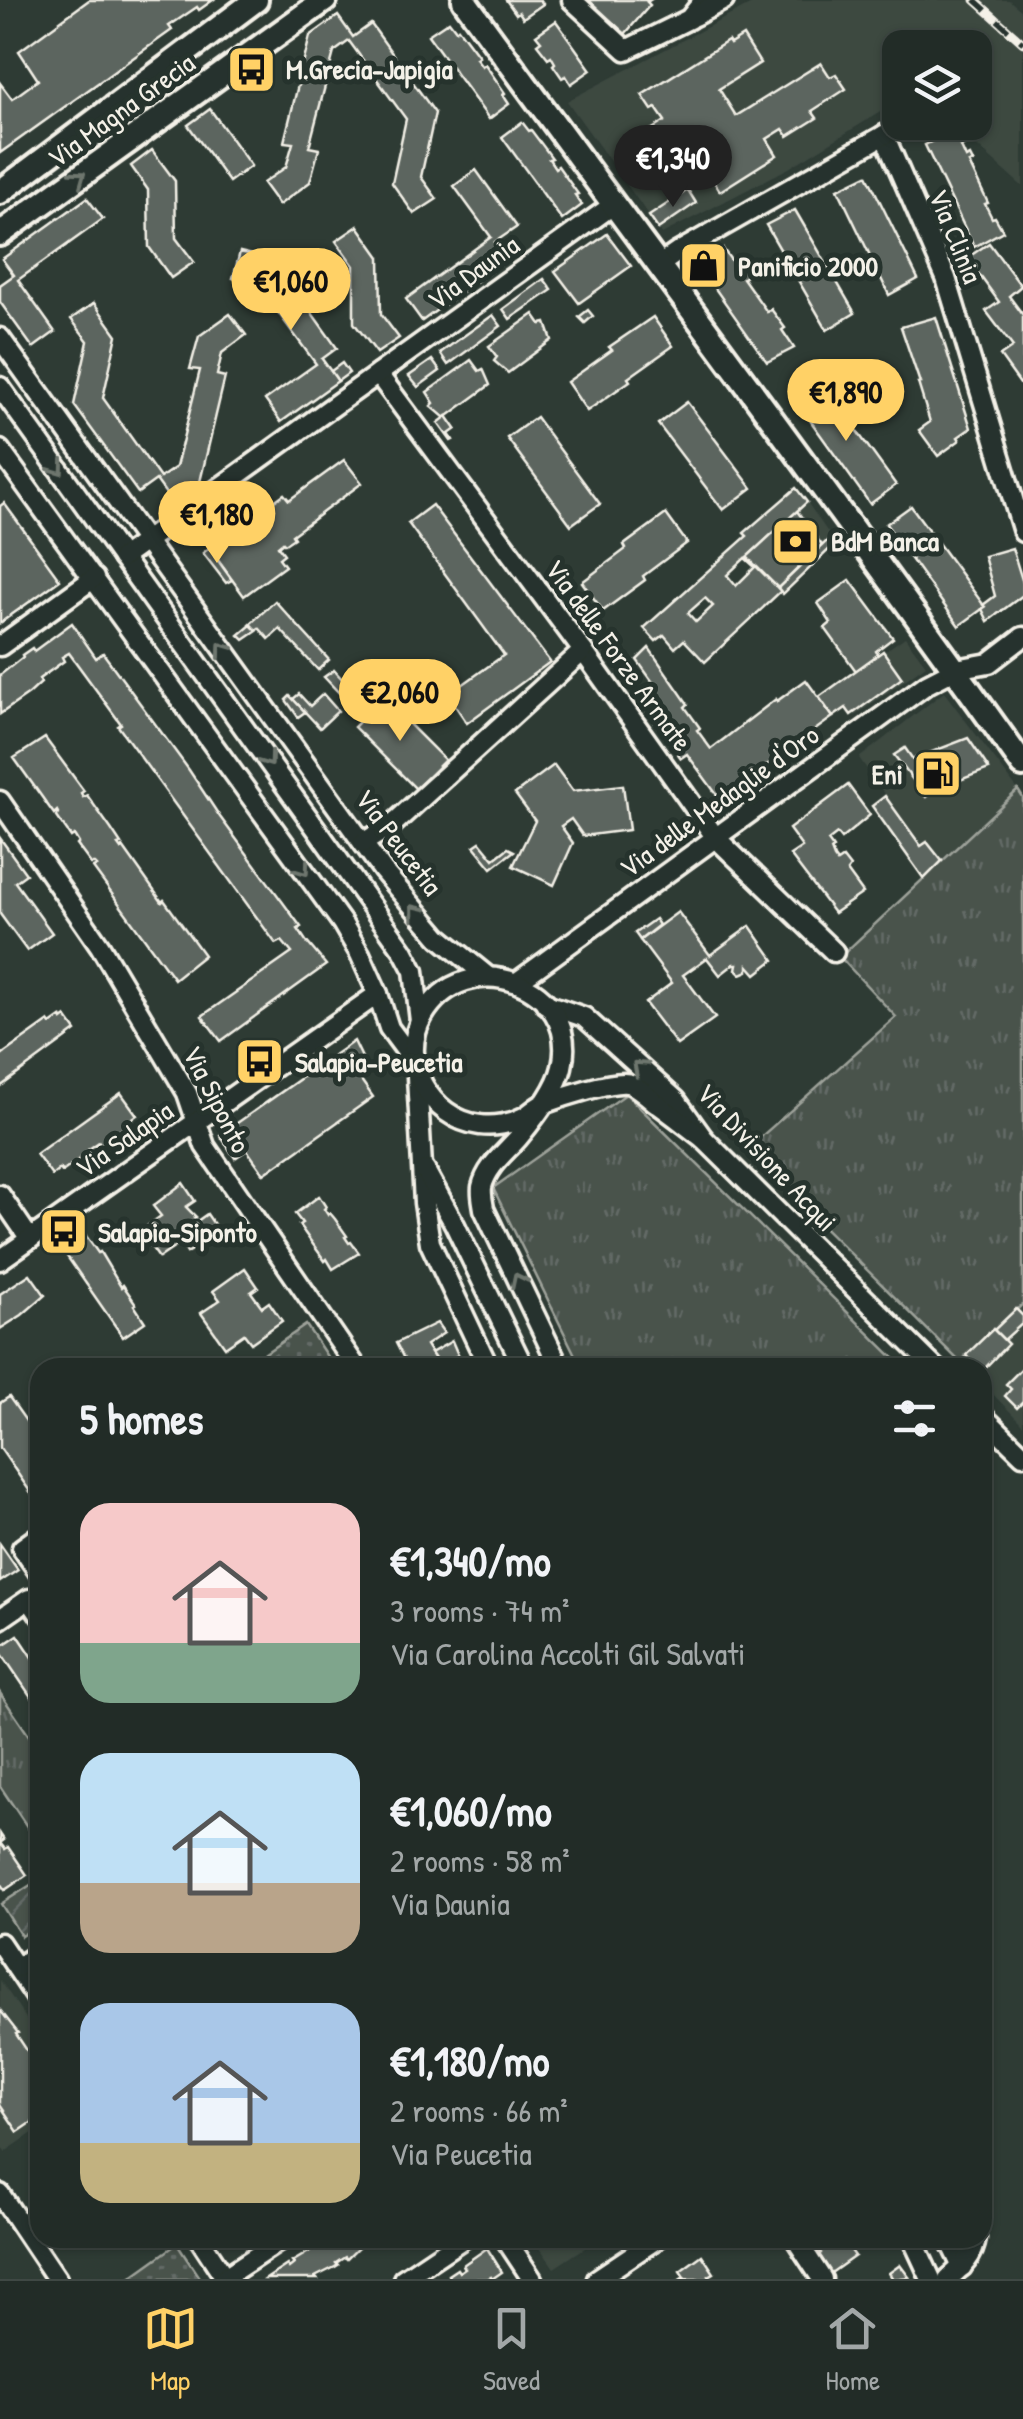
<!DOCTYPE html>
<meta charset="utf-8">
<style>
:root{--surface:#222c27;--page:#2e3833;--text:#f1f3f6;--muted:#a2a7a7;--line:#3f4844;--accent:#ffd166}
body{margin:0;font-family:"Patrick Hand",sans-serif;background:var(--page);color:var(--text);height:100vh;display:flex;flex-direction:column;font-size:38px;white-space:nowrap}
*{box-sizing:border-box;margin:0}
p{font-size:32px;color:var(--muted)}
.icon{flex:none;width:55px;height:55px;fill:none;stroke:currentColor;stroke-width:2;stroke-linecap:round;stroke-linejoin:round}
.map{position:relative;flex:1;overflow:hidden}
.details{position:absolute;left:30px;top:1358px;width:962px;height:890px;display:flex;flex-direction:column;background:var(--surface);border-radius:30px;box-shadow:0 2px 8px #0004,0 0 0 2px var(--line)}
.details>*{flex:none}
.buttons{position:absolute;left:882px;top:30px;display:grid;gap:20px}
.buttons a{display:grid;place-items:center;width:110px;height:110px;border-radius:20px;background:var(--surface);box-shadow:0 2px 8px #0004,0 0 0 2px var(--line);font-size:50px}
.price{position:absolute;translate:-50% -85px;padding:0 22px;border-radius:35px;background:var(--accent);color:#111;font-size:32px;line-height:65px;filter:drop-shadow(0 2px 5px #0008)}
.price::after{content:'';position:absolute;left:50%;top:60px;width:30px;height:22px;margin-left:-15px;background:inherit;clip-path:polygon(0 0,100% 0,50% 100%)}
.price.active{background:#222;color:#fff}
ul{padding:0;list-style:none}
li{display:flex;align-items:center;gap:30px;height:250px;padding:0 50px}
li span{display:grid;place-items:center;flex:none;width:280px;height:200px;border-radius:30px;color:#555}
li>.icon{margin-inline-start:auto}
span .icon{width:120px;height:120px;fill:#fffc;stroke-width:1}
li b{font-size:42px}
h2{display:flex;justify-content:space-between;align-items:center;height:120px;padding:0 50px;font-size:42px}
.tab-bar{display:flex;justify-content:space-around;align-items:center;height:140px;border-top:2px solid var(--line);background:var(--surface);font-size:28px;color:var(--muted)}
.tab-bar a{display:grid;justify-items:center;gap:5px}
.tab-bar .active{color:var(--accent)}
.map>svg:first-child{display:block}
</style>
<div class="map">
<svg width="1023" height="2279" viewBox="0 0 1023 2279">
<defs>
<pattern id="grass-tufts" width="24" height="20" patternUnits="userSpaceOnUse" patternTransform="scale(2.5)"><rect width="24" height="20" fill="#48524c"/><path d="M3 7l-1-3M5 7V3M7 7l1-3M15 17l-1-3M17 17v-4M19 17l1-3" fill="none" stroke="#636b66"/></pattern>
<pattern id="park-dots" width="8" height="8" patternUnits="userSpaceOnUse" patternTransform="scale(2.5)"><rect width="8" height="8" fill="#48524c"/><path d="M2 2h.1M6 6h.1" fill="none" stroke="#636b66" stroke-width="1.8" stroke-linecap="round"/></pattern>
<pattern id="garden-furrows" width="10" height="10" patternUnits="userSpaceOnUse" patternTransform="scale(2.5)"><rect width="10" height="10" fill="#48524c"/><path d="M-1 1l2-2M0 10L10 0M9 11l2-2" fill="none" stroke="#636b66"/></pattern>
</defs>
<rect width="100%" height="100%" fill="#2e3b34"/>
<filter id="ink" filterUnits="userSpaceOnUse"><feTurbulence type="fractalNoise" baseFrequency=".01" numOctaves="2"/><feDisplacementMap in="SourceGraphic" scale="20" xChannelSelector="R" yChannelSelector="G"/><feConvolveMatrix kernelMatrix="1 2 1 2 8 2 1 2 1" color-interpolation-filters="sRGB"/></filter>
<g filter="url(#ink)">
<g fill="#3c4841">
<polygon points="759,0 1009,0 1023,12 1023,187 951,123 975,122 975,48 900,48 900,100 789,168 662,234 567,101"/>
<polygon points="807,502 831,537 778,588 747,557"/>
<polygon points="905,637 926,665 855,716 846,708 833,717 819,697"/>
<polygon points="944,692 1018,790 937,866 859,758"/>
<polygon points="1023,1304 1023,1425 983,1384 982,1368 966,1367 961,1362"/>
<polygon points="0,1980 40,2039 40,2128 5,2152 0,2145"/>
<polygon points="533,2238 600,2238 554,2268"/>
</g>
<g fill="url(#grass-tufts)" stroke="#9ea29a" stroke-width="2.5">
<polygon points="1018,790 1023,798 1023,1304 960,1362 746,1150 896,1017 840,957"/>
<polygon points="626,1094 903,1367 581,1367 493,1188"/>
<polygon points="0,1693 40,1752 40,1846 0,1786"/>
</g>
<g fill="url(#park-dots)" stroke="#9ea29a" stroke-width="2.5">
<polygon points="306,1325 334,1367 245,1367"/>
<polygon points="177,2244 200,2279 128,2279"/>
</g>
<polygon fill="url(#garden-furrows)" stroke="#9ea29a" stroke-width="2.5" points="37,1881 40,1886 40,1924 21,1936 1,1904"/>
<g fill="#5c655e" stroke="#f4f1e8" stroke-width="2.5" fill-rule="evenodd">
<polygon points="89,0 213,0 199,10 197,7 169,26 172,30 0,153 0,83 12,99 38,80 19,51"/>
<polygon points="506,0 540,0 543,4 523,18 519,12 516,14"/>
<polygon points="587,0 650,0 647,2 650,5 625,34"/>
<polygon points="338,16 353,37 371,24 435,113 421,177 437,199 414,214 392,183 406,119 349,41 334,52 309,147 319,149 310,182 279,205 263,183 286,167 293,143 284,142 310,36"/>
<polygon points="449,21 456,30 458,28 479,56 476,58 482,66 485,64 505,93 503,95 509,104 489,119 428,35"/>
<polygon points="556,21 591,70 571,84 566,76 562,78 553,65 555,63 551,56 548,58 537,44 541,41 536,35"/>
<polygon points="743,36 760,63 719,89 736,116 821,63 830,77 836,74 846,89 812,111 817,118 788,136 783,129 767,139 777,155 720,191 699,159 651,188 624,147 665,121 656,108 652,110 642,95 728,41 730,44"/>
<polygon points="210,109 251,166 229,182 188,125"/>
<polygon points="522,122 529,131 531,130 552,158 549,159 555,168 558,166 578,194 575,195 582,205 562,220 502,137"/>
<polygon points="953,131 958,141 962,139 965,145 961,147 966,158 970,156 973,162 969,163 988,203 985,204 992,218 995,217 1003,231 974,247 925,145"/>
<polygon points="152,150 175,181 176,238 194,262 171,278 149,247 148,190 131,166"/>
<polygon points="476,170 517,227 495,242 507,259 422,321 406,299 491,237 454,186"/>
<polygon points="867,175 918,279 889,295 838,189"/>
<polygon points="688,190 696,203 658,229 649,216"/>
<polygon points="87,198 103,219 18,280 55,332 33,348 0,302 0,285 14,275 2,259"/>
<polygon points="795,210 855,313 827,330 766,225"/>
<polygon points="358,226 380,257 381,314 399,338 377,353 354,323 354,266 336,241"/>
<polygon points="607,234 631,266 579,303 555,271"/>
<polygon points="989,243 1021,286 1009,296 1023,315 1023,388 1000,356 1013,347 986,311 999,302 967,258"/>
<polygon points="723,249 735,266 739,264 747,275 743,278 767,312 771,309 785,328 782,330 794,348 767,362 697,263"/>
<polygon points="240,252 274,260 337,348 322,359 338,381 281,422 265,400 316,364 257,284 233,278"/>
<polygon points="544,279 552,290 510,319 503,309"/>
<polygon points="94,303 117,335 103,398 160,478 176,467 200,370 190,369 199,336 230,314 246,335 222,353 217,375 225,377 200,482 172,502 156,480 138,493 74,405 88,341 71,319"/>
<polygon points="588,310 593,316 585,323 579,317"/>
<polygon points="534,314 541,324 546,323 552,340 508,373 494,361 497,357 489,346"/>
<polygon points="493,315 501,326 448,365 440,353"/>
<polygon points="653,317 673,346 628,378 630,381 587,411 567,382 612,350 609,347"/>
<polygon points="936,317 971,428 958,437 960,440 938,456 919,430 930,422 918,383 920,383 901,327"/>
<polygon points="432,360 440,371 418,387 409,376"/>
<polygon points="471,360 479,371 483,369 490,385 445,418 431,406 434,403 427,392"/>
<polygon points="342,363 349,373 338,381 331,371"/>
<polygon points="822,383 896,485 870,504 797,402"/>
<polygon points="687,402 752,488 723,510 658,424"/>
<polygon points="447,416 456,429 449,434 453,440 451,441 438,423"/>
<polygon points="536,417 600,504 571,525 507,438"/>
<polygon points="344,460 362,483 292,535 294,538 285,544 283,542 278,546 284,554 279,558 285,566 244,596 209,548 284,494 289,500"/>
<path d="M796 488 807 502 747 557 781 591 705 662 684 640 675 648 664 635 656 641 644 628 747 536 744 533ZM745 558 755 567 736 586 727 575ZM705 598 713 606 696 622 688 613Z"/>
<polygon points="4,503 60,580 0,623 0,506"/>
<polygon points="432,505 550,662 467,723 448,695 504,655 408,523"/>
<polygon points="911,506 985,607 959,626 886,524"/>
<polygon points="797,511 822,545 778,588 747,557"/>
<polygon points="666,514 687,543 643,576 645,580 603,611 582,582 626,549 624,545"/>
<polygon points="831,537 836,543 783,594 778,588"/>
<polygon points="209,548 232,580 226,583 203,553"/>
<polygon points="1012,548 1023,583 1023,595 988,621 982,609 985,607 983,605 995,596 984,556"/>
<polygon points="850,580 893,638 876,651 878,655 856,671 825,628 831,623 818,603"/>
<polygon points="275,601 329,660 318,670 280,629 269,639 259,628 256,630 250,624"/>
<polygon points="72,623 96,658 103,653 189,770 220,817 301,927 298,929 306,941 326,965 221,1041 202,1016 292,953 282,941 276,944 118,726 121,724 69,653 62,657 64,661 39,679 41,683 29,694 0,714 0,675 23,657 22,655 32,648 34,651"/>
<polygon points="251,625 257,631 244,640 239,635"/>
<polygon points="649,648 688,704 685,707 700,728 697,730 711,749 776,699 777,701 806,680 833,717 720,799 687,754 681,758 640,701 657,688 637,660"/>
<polygon points="883,651 902,678 851,715 846,708 833,717 819,697"/>
<polygon points="334,670 351,689 343,697 324,677"/>
<polygon points="299,694 310,706 323,694 338,711 320,728 293,699"/>
<polygon points="290,696 305,712 298,717 286,700"/>
<polygon points="383,698 445,760 416,789 354,727"/>
<polygon points="45,738 84,791 81,793 83,797 87,795 111,829 121,844 118,845 121,849 123,847 162,902 164,900 204,955 174,979 93,868 97,866 95,864 91,864 77,845 79,843 74,835 71,837 57,817 58,813 57,811 54,814 14,758"/>
<polygon points="968,738 989,769 934,790 913,759"/>
<polygon points="905,748 934,790 926,797 894,755"/>
<polygon points="554,765 573,791 623,785 629,830 583,836 571,819 561,826 573,843 554,885 513,866 535,821 515,794"/>
<polygon points="848,785 870,815 841,839 837,834 828,841 833,848 831,850 834,858 837,862 843,858 850,867 847,871 863,893 834,913 790,855 802,847 789,829"/>
<polygon points="885,796 921,846 927,842 942,861 924,879 872,806"/>
<polygon points="0,838 26,874 15,882 52,933 27,951 0,914"/>
<polygon points="480,842 494,859 508,848 514,851 492,868 474,846"/>
<polygon points="678,912 710,955 750,926 774,960 756,974 748,965 748,971 741,974 736,969 737,964 734,964 720,975 707,958 683,975 715,1018 677,1045 645,1003 672,983 640,940"/>
<polygon points="655,919 659,925 640,940 635,933"/>
<polygon points="61,1017 62,1020 66,1017 76,1031 0,1087 0,1056 49,1021 51,1024"/>
<polygon points="354,1041 366,1066 356,1073 373,1097 264,1174 247,1150 235,1158 220,1135"/>
<polygon points="121,1093 137,1115 127,1122 129,1124 100,1145 99,1142 89,1149 91,1151 62,1172 60,1169 52,1176 36,1154"/>
<polygon points="183,1183 195,1201 186,1207 196,1217 194,1218 197,1221 207,1214 220,1233 187,1253 181,1243 159,1258 140,1231 161,1216 153,1206"/>
<polygon points="319,1196 326,1207 324,1209 328,1215 330,1213 335,1219 347,1236 345,1237 349,1243 351,1242 359,1253 333,1269 327,1259 325,1261 299,1225 302,1223 295,1214"/>
<polygon points="86,1236 98,1253 100,1252 121,1287 123,1285 136,1304 134,1305 145,1322 123,1337 64,1252"/>
<polygon points="245,1268 258,1287 251,1292 262,1307 269,1302 282,1321 251,1343 244,1334 225,1347 201,1313 220,1300 213,1291"/>
<polygon points="30,1274 45,1295 22,1315 0,1329 0,1294"/>
<polygon points="1016,1309 1023,1316 1023,1323 1004,1340 994,1330"/>
<polygon points="437,1323 444,1333 426,1345 431,1353 439,1365 458,1355 464,1368 415,1368 412,1362 407,1365 396,1343"/>
<polygon points="993,1329 1008,1344 982,1371 982,1368 976,1368 966,1355"/>
<polygon points="452,1341 458,1355 439,1365 431,1353"/>
<polygon points="1023,1367 1023,1402 1017,1408 1005,1396 1011,1389 1006,1384"/>
<polygon points="9,1397 40,1441 40,1506 0,1448 0,1403"/>
<polygon points="0,1544 18,1570 0,1582"/>
<polygon points="18,1635 40,1668 40,1710 0,1651 0,1647"/>
<polygon points="0,1834 4,1840 0,1843 5,1849 8,1847 27,1875 5,1890 0,1883"/>
<polygon points="0,2010 18,2033 16,2034 40,2070 40,2117 18,2132 0,2105"/>
<polygon points="332,2238 358,2238 354,2240 359,2247 347,2259 345,2257 336,2263 338,2265 335,2267 315,2277 317,2279 266,2279 287,2265 289,2268 294,2264 292,2262"/>
<polygon points="810,2238 842,2238 855,2256 831,2273 819,2255 821,2253 816,2247 814,2248 809,2240"/>
<polygon points="487,2248 502,2272 492,2279 491,2277 487,2279 446,2279 449,2277 448,2275 457,2269 459,2272 465,2268 463,2265"/>
<polygon points="702,2255 714,2273 709,2276 711,2279 681,2279 684,2277 680,2271"/>
<polygon points="900,2265 909,2277 893,2279 889,2273"/>
</g>
<g fill="none" stroke-linecap="round" stroke-linejoin="round">
<defs>
<g id="minor">
<polyline points="572,0 626,50 689,19 704,0"/>
<polyline points="694,16 724,0"/>
<polyline points="884,135 946,278 1023,532"/>
<polyline points="658,266 678,252 907,122"/>
<polyline points="0,338 383,871 439,937 487,976"/>
<polyline points="378,374 583,651 716,838 834,952"/>
<polyline points="0,387 403,950 414,971 420,1021"/>
<polyline points="0,450 342,923 360,954 378,994 389,1028 415,1063"/>
<polyline points="122,558 613,205"/>
<polyline points="0,646 94,578"/>
<polyline points="0,801 100,946 187,1093 205,1146 357,1368"/>
<polyline points="363,843 392,825 583,651"/>
<polyline points="517,982 927,684 956,669 989,663 1023,637"/>
<polyline points="546,1004 584,1017 676,1100 704,1139 935,1368"/>
<polyline points="417,1077 424,1203 430,1243 489,1368"/>
<polyline points="425,1170 455,1225 524,1368"/>
<polyline points="0,1195 30,1239"/>
<polyline points="0,1260 378,994"/>
<path d="M560 1368 484 1209C483 1202 481 1194 482 1187 487 1166 505 1153 518 1138 533 1120 557 1090 562 1067 581 984 466 942 423 1016 397 1060 430 1119 480 1125 494 1127 511 1124 524 1117 531 1113 536 1107 543 1104 559 1098 617 1078 631 1084 639 1088 648 1096 655 1102 672 1114 688 1127 704 1139"/>
<polyline points="982,1415 1023,1455"/>
<polyline points="40,1535 22,1548 40,1574"/>
<polyline points="0,1619 29,1599 40,1615"/>
<polyline points="0,1943 40,2003"/>
<polyline points="17,1968 40,1952"/>
<polyline points="0,2194 57,2279"/>
<polyline points="199,2238 226,2279"/>
<polyline points="505,2238 532,2279"/>
<polyline points="795,2238 822,2279"/>
<polyline points="912,2238 931,2279"/>
<polyline points="948,2238 962,2267"/>
<polyline points="225,2277 284,2238"/>
<polyline points="403,2279 464,2238"/>
<polyline points="597,2279 658,2238"/>
<path d="M948 2279C962 2267 974 2256 976 2238"/>
</g>
<g id="major">
<path d="M464 0C650 256 840 507 1023 765"/>
<polyline points="0,192 256,0"/>
<polyline points="0,234 325,0"/>
</g>
</defs>
<use href="#minor" stroke="#f4f1e8" stroke-width="25"/>
<use href="#major" stroke="#f4f1e8" stroke-width="30"/>
<use href="#minor" stroke="#26332d" stroke-width="18"/>
<use href="#major" stroke="#26332d" stroke-width="22"/>
<defs>
<polyline id="rail" points="975,0 1023,43"/>
</defs>
<use href="#rail" stroke="#f4f1e8" stroke-width="9"/>
<use href="#rail" stroke="#26332d" stroke-width="5" stroke-dasharray="15" stroke-linecap="butt"/>
</g>
<defs><path id="oneway-chevron" d="M-2-3.5L2.5 0L-2 3.5" fill="none" stroke-width="1.6" stroke-linecap="round" stroke-linejoin="round" transform="scale(2.5)"/></defs>
<g stroke="#6e766e">
<use href="#oneway-chevron" transform="translate(79 177) rotate(-36)"/>
<use href="#oneway-chevron" transform="translate(58 468) rotate(54)"/>
<use href="#oneway-chevron" transform="translate(223 649) rotate(-126)"/>
<use href="#oneway-chevron" transform="translate(268 760) rotate(54)"/>
<use href="#oneway-chevron" transform="translate(303 869) rotate(54)"/>
<use href="#oneway-chevron" transform="translate(416 911) rotate(-129)"/>
<use href="#oneway-chevron" transform="translate(639 1067) rotate(-138)"/>
<use href="#oneway-chevron" transform="translate(518 1280) rotate(-116)"/>
</g>
</g>
<defs>
<symbol id="bus-square" viewBox="-11 -11 22 22"><rect x="-9" y="-9" width="18" height="18" rx="4" fill="#ffd166" stroke="#26332d"/><path d="M-5-6H5V4H4V6H2V4H-2V6H-4V4H-5ZM-3.5-4V0h7V-4ZM-3.5 1.2v1.5H-2V1.2ZM2 1.2v1.5H3.5V1.2Z" fill="#111"/></symbol>
<symbol id="shop-square" viewBox="-11 -11 22 22"><rect x="-9" y="-9" width="18" height="18" rx="4" fill="#ffd166" stroke="#26332d"/><path d="M-5-2.5h2.3a2.7 3.5 0 0 1 5.4 0H5L5.5 6h-11ZM-1.5-2.5h3a1.5 2.3 0 0 0-3 0Z" fill="#111"/></symbol>
<symbol id="bank-square" viewBox="-11 -11 22 22"><rect x="-9" y="-9" width="18" height="18" rx="4" fill="#ffd166" stroke="#26332d"/><path d="M-6-4H6V4H-6ZM0-2.3a2.3 2.3 0 1 0 0 4.6a2.3 2.3 0 1 0 0-4.6Z" fill="#111"/></symbol>
<symbol id="fuel-square" viewBox="-11 -11 22 22"><rect x="-9" y="-9" width="18" height="18" rx="4" fill="#ffd166" stroke="#26332d"/><path d="M-5.5-6h7V0h2V4h1.3V-2.5L3-4.5l.8-.8L6-3V5H2.5V1h-1V6h-7ZM-4.2-4.7v3.2H.2V-4.7Z" fill="#111"/></symbol>
</defs>
<g fill-rule="evenodd">
<use href="#bus-square" x="224" y="42" width="55" height="55"/>
<use href="#shop-square" x="676" y="238" width="55" height="55"/>
<use href="#bank-square" x="768" y="514" width="55" height="55"/>
<use href="#fuel-square" x="910" y="746" width="55" height="55"/>
<use href="#bus-square" x="232" y="1034" width="55" height="55"/>
<use href="#bus-square" x="36" y="1204" width="55" height="55"/>
</g>
<g text-anchor="middle" stroke-width="10" stroke-linejoin="round" paint-order="stroke">
<g font-size="28" font-weight="bold" fill="#f4f1e8" stroke="#26332d" text-anchor="start">
<text x="286" y="79">M.Grecia-Japigia</text>
<text x="738" y="276">Panificio 2000</text>
<text x="831" y="551">BdM Banca</text>
<text x="903" y="784" text-anchor="end">Eni</text>
<text x="295" y="1072">Salapia-Peucetia</text>
<text x="98" y="1242">Salapia-Siponto</text>
</g>
<g font-size="28" fill="#f4f1e8" stroke="#26332d">
<text transform="translate(121 110) rotate(-36)" y="10">Via Magna Grecia</text>
<text transform="translate(956 236) rotate(68)" y="10">Via Clinia</text>
<text transform="translate(473 272) rotate(-36)" y="10">Via Daunia</text>
<text transform="translate(619 655) rotate(54)" y="10">Via delle Forze Armate</text>
<text transform="translate(719 801) rotate(-36)" y="10">Via delle Medaglie d'Oro</text>
<text transform="translate(399 842) rotate(53)" y="10">Via Peucetia</text>
<text transform="translate(217 1099) rotate(63)" y="10">Via Siponto</text>
<text transform="translate(124 1139) rotate(-35)" y="10">Via Salapia</text>
<text transform="translate(767 1157) rotate(47)" y="10">Via Divisione Acqui</text>
</g>
</g>
</svg>
<div class="buttons">
<a><svg class="icon" aria-label="layers" viewBox="0 0 24 24"><path d="M12 4l9 5-9 5-9-5zM3 14l9 5 9-5"/></svg></a>
</div>
<b class="price active" style="left:673px;top:210px">€1,340</b>
<b class="price" style="left:291px;top:333px">€1,060</b>
<b class="price" style="left:846px;top:444px">€1,890</b>
<b class="price" style="left:217px;top:566px">€1,180</b>
<b class="price" style="left:400px;top:744px">€2,060</b>
<section class="details">
<h2>5 homes<svg class="icon" aria-label="filters" viewBox="0 0 24 24"><path d="M4 7h16M4 17h16"/><circle cx="9" cy="7" r="2"/><circle cx="15" cy="17" r="2"/></svg></h2>
<ul>
<li><span style="background:linear-gradient(#f6c9c9 70%,#7fa58c 0)"><svg class="icon" aria-label="home" viewBox="0 0 24 24"><path d="M3 11l9-7 9 7M6 9v11h12V9"/></svg></span><div><b>€1,340/mo</b><p>3 rooms · 74 m²</p><p>Via Carolina Accolti Gil Salvati</p></div></li>
<li><span style="background:linear-gradient(#bfe0f5 65%,#b9a48a 0)"><svg class="icon" aria-label="home" viewBox="0 0 24 24"><path d="M3 11l9-7 9 7M6 9v11h12V9"/></svg></span><div><b>€1,060/mo</b><p>2 rooms · 58 m²</p><p>Via Daunia</p></div></li>
<li><span style="background:linear-gradient(#a9c7e8 70%,#c2b280 0)"><svg class="icon" aria-label="home" viewBox="0 0 24 24"><path d="M3 11l9-7 9 7M6 9v11h12V9"/></svg></span><div><b>€1,180/mo</b><p>2 rooms · 66 m²</p><p>Via Peucetia</p></div></li>
</ul>
</section>
</div>
<nav class="tab-bar">
<a class="active"><svg class="icon" aria-label="map" viewBox="0 0 24 24"><path d="M3 6l6-2 6 2 6-2v14l-6 2-6-2-6 2zM9 4v14M15 6v14"/></svg>Map</a>
<a><svg class="icon" aria-label="saved" viewBox="0 0 24 24"><path d="M7 4h10v16l-5-4-5 4z"/></svg>Saved</a>
<a><svg class="icon" aria-label="home" viewBox="0 0 24 24"><path d="M3 11l9-7 9 7M6 9v11h12V9"/></svg>Home</a>
</nav>
